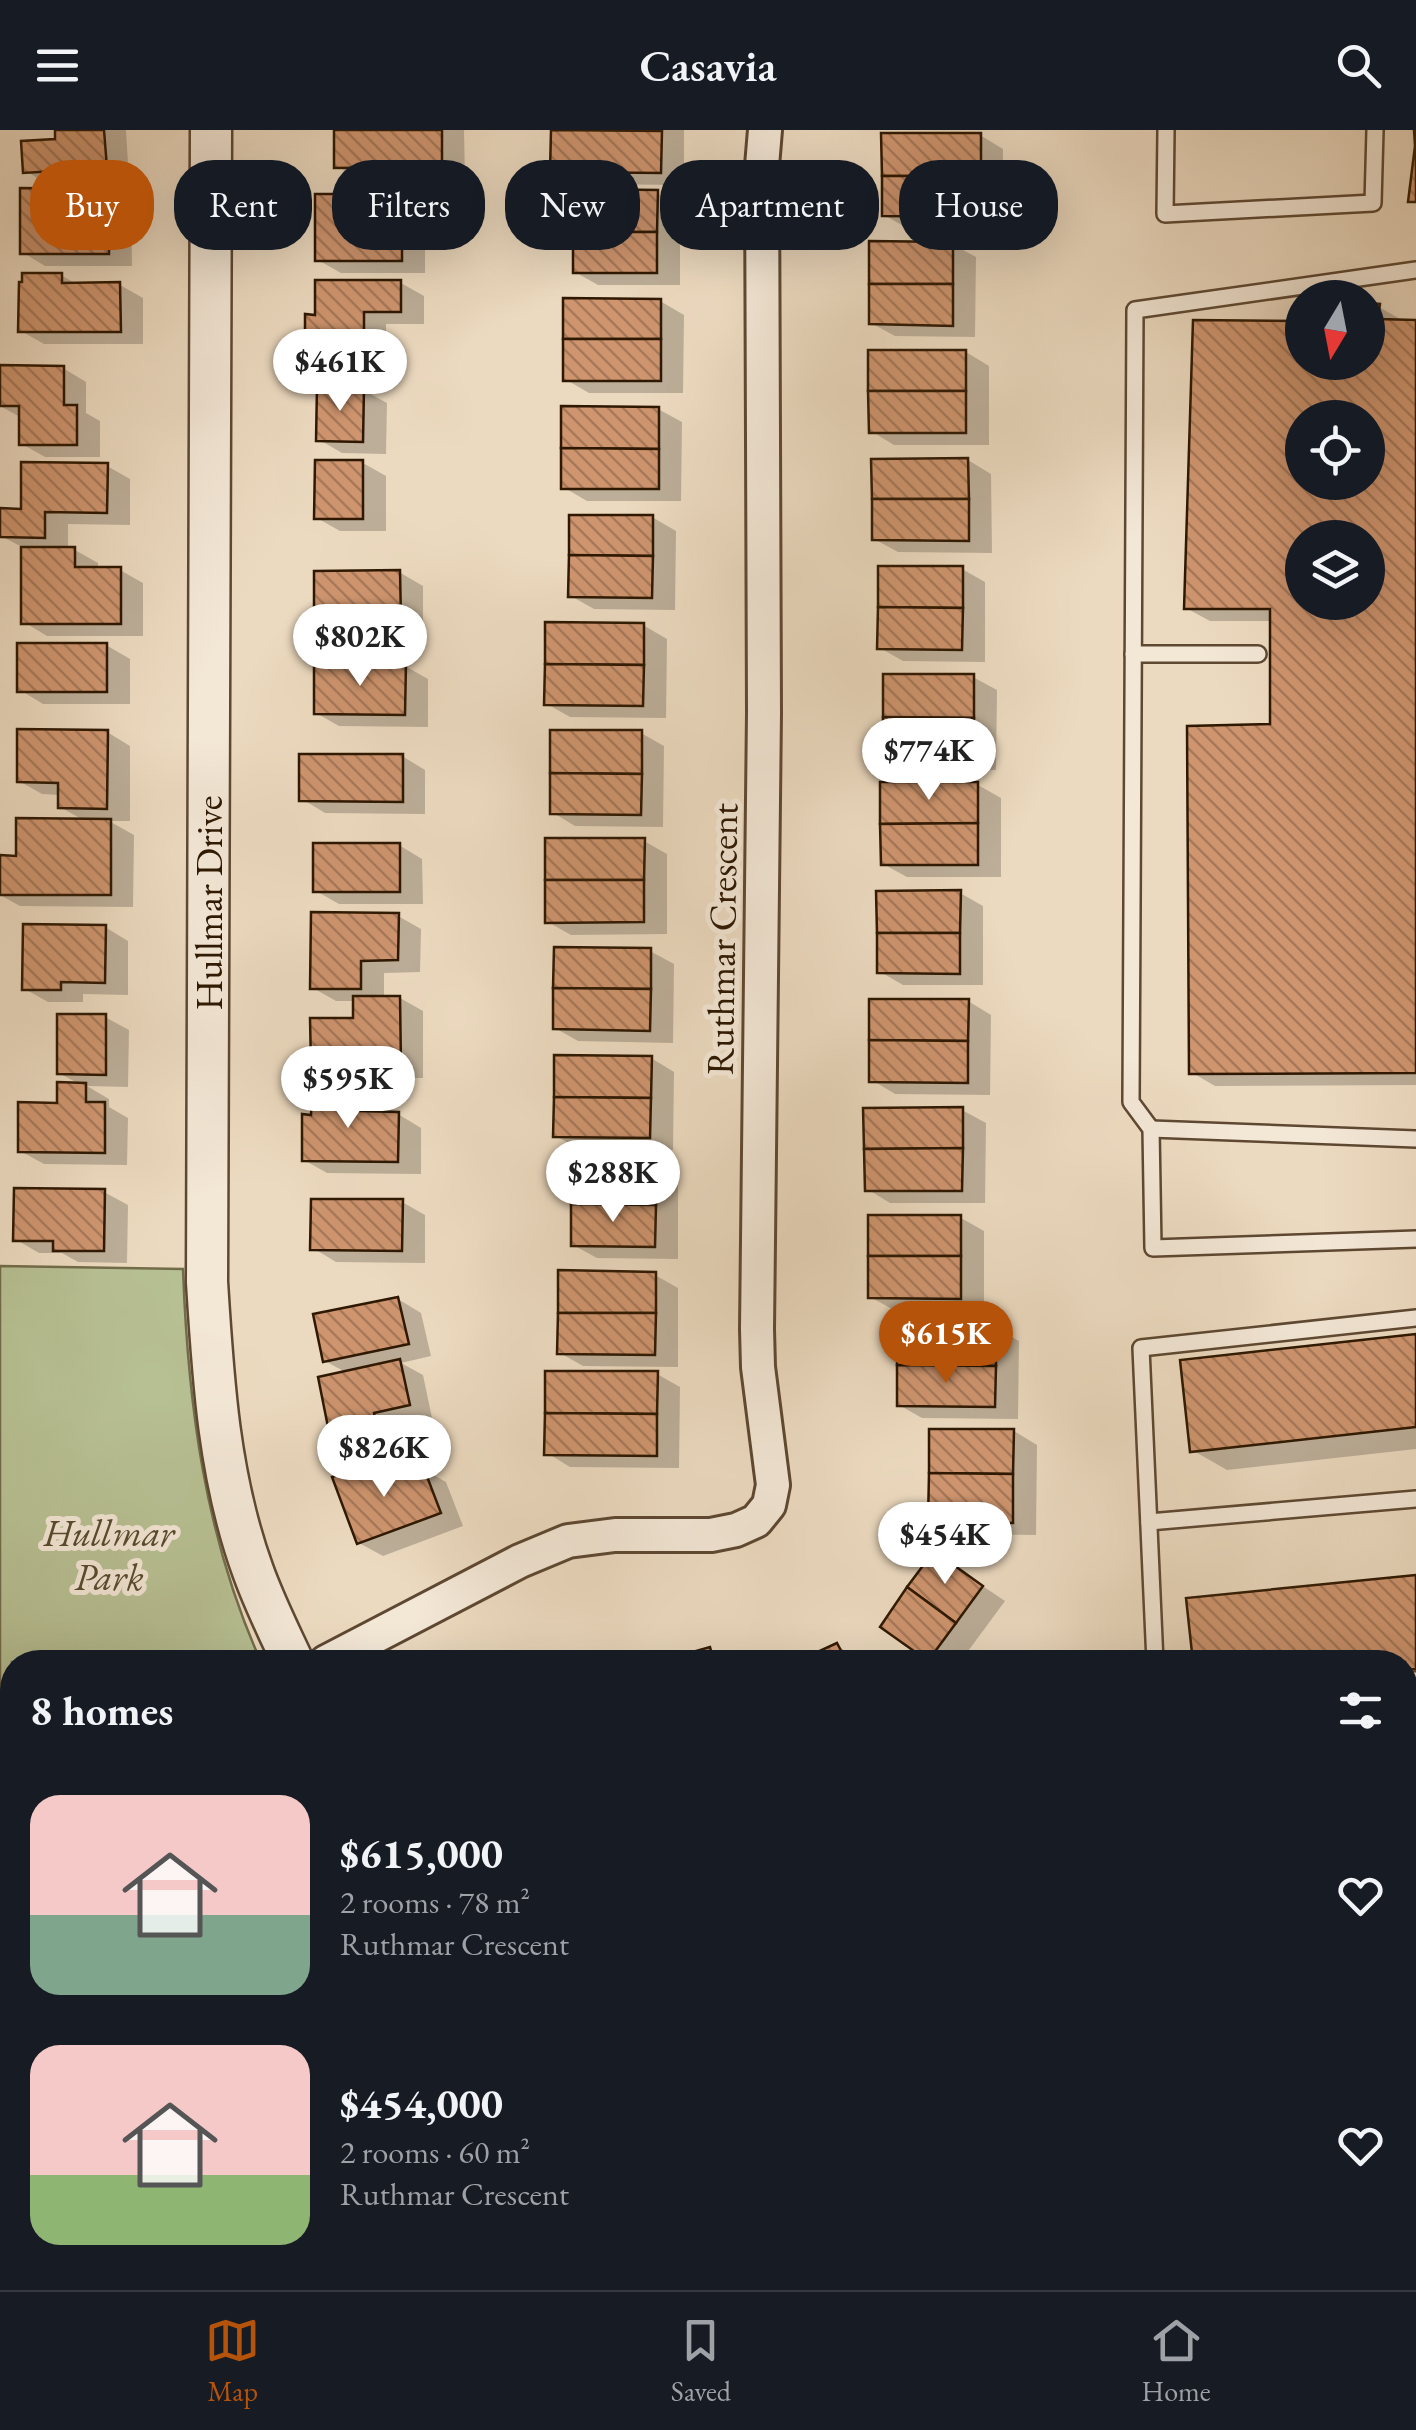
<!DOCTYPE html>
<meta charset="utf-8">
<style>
:root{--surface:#171b24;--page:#20242c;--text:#f1f3f6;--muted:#9ea1a6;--line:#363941;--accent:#b45309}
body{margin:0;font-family:"EB Garamond",serif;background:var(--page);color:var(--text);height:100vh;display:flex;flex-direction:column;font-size:38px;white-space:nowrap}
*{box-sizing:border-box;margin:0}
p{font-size:32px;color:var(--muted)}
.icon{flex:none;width:55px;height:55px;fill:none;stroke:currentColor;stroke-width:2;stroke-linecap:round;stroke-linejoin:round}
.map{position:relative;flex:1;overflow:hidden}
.sheet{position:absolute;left:0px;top:1520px;width:1418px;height:640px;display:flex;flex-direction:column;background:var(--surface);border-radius:40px 40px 0 0;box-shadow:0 10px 40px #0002}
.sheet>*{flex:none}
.hud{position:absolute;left:30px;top:30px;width:1358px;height:90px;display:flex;gap:20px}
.needle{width:65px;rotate:190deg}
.controls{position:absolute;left:1285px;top:150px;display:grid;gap:20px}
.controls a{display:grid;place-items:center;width:100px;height:100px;border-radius:50%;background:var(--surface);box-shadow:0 10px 40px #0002;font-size:50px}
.price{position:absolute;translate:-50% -85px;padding:0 22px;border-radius:35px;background:#fff;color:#222;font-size:32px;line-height:65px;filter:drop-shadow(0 2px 5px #0008)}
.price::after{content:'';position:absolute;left:50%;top:60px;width:30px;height:22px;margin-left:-15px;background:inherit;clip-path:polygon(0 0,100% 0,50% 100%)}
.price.active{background:var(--accent);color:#fff}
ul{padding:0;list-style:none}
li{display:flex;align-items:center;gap:30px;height:250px;padding:0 30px}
li span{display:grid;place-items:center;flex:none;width:280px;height:200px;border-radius:30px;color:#555}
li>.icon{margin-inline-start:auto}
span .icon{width:120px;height:120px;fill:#fffc;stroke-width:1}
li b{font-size:42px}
h2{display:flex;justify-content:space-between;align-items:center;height:120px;padding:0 30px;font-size:42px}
.pill{padding:0 35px;border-radius:40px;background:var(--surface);box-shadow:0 10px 40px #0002;font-size:35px;line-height:90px}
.pill.active{background:var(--accent);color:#fff}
header{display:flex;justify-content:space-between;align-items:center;height:130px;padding:0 30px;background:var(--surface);font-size:45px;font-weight:600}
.tabs{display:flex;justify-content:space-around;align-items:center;height:140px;border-top:2px solid var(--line);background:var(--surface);font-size:28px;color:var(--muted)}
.tabs a{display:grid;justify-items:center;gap:5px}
.tabs .active{color:var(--accent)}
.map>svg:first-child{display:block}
</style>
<header><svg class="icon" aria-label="menu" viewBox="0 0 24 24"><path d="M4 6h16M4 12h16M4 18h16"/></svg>Casavia<svg class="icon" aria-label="search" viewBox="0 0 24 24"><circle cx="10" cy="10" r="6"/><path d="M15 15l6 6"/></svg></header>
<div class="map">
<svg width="1416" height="2160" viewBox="0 0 1416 2160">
<defs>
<pattern id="building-back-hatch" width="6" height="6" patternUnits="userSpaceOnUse" patternTransform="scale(2.5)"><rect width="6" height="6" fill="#ce956f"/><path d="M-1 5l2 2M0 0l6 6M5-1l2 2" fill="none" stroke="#a87959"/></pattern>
</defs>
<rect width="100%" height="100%" fill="#ecdac0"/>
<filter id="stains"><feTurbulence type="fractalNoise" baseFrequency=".002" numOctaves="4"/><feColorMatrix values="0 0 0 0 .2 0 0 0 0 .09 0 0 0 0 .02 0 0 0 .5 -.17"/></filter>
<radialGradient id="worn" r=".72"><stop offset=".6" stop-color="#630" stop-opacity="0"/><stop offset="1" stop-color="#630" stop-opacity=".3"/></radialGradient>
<path fill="#b7c093" stroke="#726c4a" stroke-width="2.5" d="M0 1136 183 1139C188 1276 205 1407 261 1532H12V1995L0 2000Z"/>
<g fill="#0003" fill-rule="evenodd">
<polygon points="57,0 126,0 129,50 49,55 26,41 58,11"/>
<polygon points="336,0 464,0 465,49 360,50 337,36"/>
<polygon points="553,0 684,0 684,55 576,54 553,40"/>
<polygon points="980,5 1003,19 1003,99 907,98 884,85"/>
<polygon points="108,61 131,75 132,136 45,136 22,122"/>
<polygon points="657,63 680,76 680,155 598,155 575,142"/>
<polygon points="360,66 384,80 384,84 402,84 425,97 425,143 341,143 318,130"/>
<polygon points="952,114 976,127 975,207 895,206 871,193"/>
<polygon points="61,145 78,155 120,155 143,168 143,214 44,214 21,201"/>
<polygon points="401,153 424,166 424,194 386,194 386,222 331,221 308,208 317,187"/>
<polygon points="660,171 684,185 683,263 589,263 565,249"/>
<path d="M1368 176 1379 177 1402 190 1416 192V955L1215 956 1191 942 1272 596 1273 491H1210L1186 478 1195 193H1302V232H1368ZM1302 288H1368V352H1302ZM1302 408H1368V472H1302Z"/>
<polygon points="966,222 989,236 989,315 894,315 871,301"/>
<polygon points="0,238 63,238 86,252 86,283 100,291 100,327 45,327 22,314 22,288 0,276"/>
<polygon points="363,260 387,273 386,324 342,323 318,309"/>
<polygon points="658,279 682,292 681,371 587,371 563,357"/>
<polygon points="968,330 991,344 992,423 898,422 874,409"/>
<polygon points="363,333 386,346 386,401 340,401 317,388"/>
<polygon points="107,336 130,349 130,395 68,394 68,420 75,420 98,433 98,440 120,440 143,453 143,506 47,506 24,492 24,418 1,406 23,381"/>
<polygon points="652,387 676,401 675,480 594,479 571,466"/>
<polygon points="962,439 985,452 985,532 903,531 880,518"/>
<polygon points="399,442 423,456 423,503 340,504 317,491"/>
<polygon points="643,495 667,509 666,588 570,587 547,574"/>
<polygon points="106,515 130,529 130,574 43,574 20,560"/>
<polygon points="405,536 428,549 428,597 339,596 316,583"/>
<polygon points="973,547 997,560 996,640 908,639 885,625"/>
<polygon points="107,602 130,616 130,691 109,691 134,705 133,777 20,776 0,765 0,728 18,728 85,691 60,677 60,665 42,664 19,651"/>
<polygon points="641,603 664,616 663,697 575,696 552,682"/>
<polygon points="402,626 425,640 425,684 325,683 302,669"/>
<polygon points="978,655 1001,668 1001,747 907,747 883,734"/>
<polygon points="644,711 667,724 667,804 571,805 548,792"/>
<polygon points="399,715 422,729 423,774 339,774 316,761"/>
<polygon points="960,763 983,776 983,855 903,855 879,841"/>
<polygon points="398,786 421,799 420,842 384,843 384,868 400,868 423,881 423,948 336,948 313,935 355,890 355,871 336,871 313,858"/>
<polygon points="105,797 128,811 128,865 83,864 83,872 48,872 25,859"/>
<polygon points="650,821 674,834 673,913 578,911 555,898"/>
<polygon points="968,871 991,885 990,965 895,964 872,950"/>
<polygon points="105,887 129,900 128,957 87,956 109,969 109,977 128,988 127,1035 44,1034 20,1021 81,955 59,943"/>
<polygon points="651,928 674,942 673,1020 579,1019 556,1006"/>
<polygon points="360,964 383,978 383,984 398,984 421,998 421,1044 327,1043 304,1030 314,987"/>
<polygon points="962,980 986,993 985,1073 890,1073 867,1059"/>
<polygon points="655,1036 678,1050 678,1129 597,1128 573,1115"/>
<polygon points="104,1062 128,1075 127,1133 78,1132 62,1123 39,1123 15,1109"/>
<polygon points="402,1072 425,1085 425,1133 336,1132 313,1118"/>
<polygon points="961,1088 984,1101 984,1181 894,1180 870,1167"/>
<polygon points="655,1145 678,1158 678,1237 583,1236 560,1223"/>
<polygon points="398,1169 421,1183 431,1226 401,1233 423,1245 432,1288 396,1296 402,1324 375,1330 403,1346 423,1339 446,1352 463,1396 383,1426 359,1413 372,1334 371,1331 359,1334 336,1321 347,1243 325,1231"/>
<polygon points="996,1197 1019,1211 1018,1289 922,1288 899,1275"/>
<polygon points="1416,1207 1416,1319 1227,1340 1192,1320"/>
<polygon points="657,1244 680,1257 679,1338 570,1337 547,1323"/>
<polygon points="1014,1301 1037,1315 1036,1405 953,1404 930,1390"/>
<polygon points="935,1424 1005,1471 960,1532 936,1532 883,1496"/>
<polygon points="1416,1448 1416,1680 1405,1682 1405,1532 1196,1532 1189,1470"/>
<polygon points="837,1516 862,1530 869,1527 879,1532 803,1532"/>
<polygon points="709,1520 731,1532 666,1532"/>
<polygon points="1416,1819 1416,1929 1405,1930 1405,1820"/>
<polygon points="1416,1946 1416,2057 1405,2058 1405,1947"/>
<polygon points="12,2140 12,2148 61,2148 66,2150 67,2160 0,2160 0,2142"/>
<polygon points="71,2148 160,2148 162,2160 73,2160"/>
<polygon points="195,2148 235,2148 212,2158"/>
<polygon points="749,2148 826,2148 830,2160 753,2160"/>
<polygon points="843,2148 918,2148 929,2160 854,2160"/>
</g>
<g fill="url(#building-back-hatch)" stroke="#2e1802" stroke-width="2.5" fill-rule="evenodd">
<polygon points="55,0 104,0 107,38 23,43 21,11 55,9"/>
<polygon points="334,0 442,0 442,37 334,38"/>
<polygon points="551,0 662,1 661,43 550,42"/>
<polygon points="1414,0 1416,0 1416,72 1408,72 1415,16"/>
<polygon points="881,3 981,3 981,46 882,46"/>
<polygon points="882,46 981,46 981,87 882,86"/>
<polygon points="20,58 109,59 109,124 20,124"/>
<polygon points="573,59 658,60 657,102 573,102"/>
<polygon points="315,64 361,64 361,81 402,81 402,131 315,131"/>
<rect x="573" y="102" width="84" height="41"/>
<polygon points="869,111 953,112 953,154 869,154"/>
<polygon points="22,143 62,143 62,153 120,152 121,202 18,202 19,152 22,152"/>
<polygon points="315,150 401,150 401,182 364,182 364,210 305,209 305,184 315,185"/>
<polygon points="869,154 953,154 953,196 869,194"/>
<polygon points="563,168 661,169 661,209 563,209"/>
<path d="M1368 173 1380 174 1378 189 1416 190V943L1189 944 1187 596 1270 594V479H1184L1193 190 1302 191V232H1368ZM1302 288H1368V352H1302ZM1302 408H1368V472H1302Z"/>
<rect x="563" y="209" width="98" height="42"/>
<rect x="868" y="220" width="98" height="41"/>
<polygon points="0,235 64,236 64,275 77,275 77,315 19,315 19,276 0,276"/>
<polygon points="317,256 364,257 363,312 316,311"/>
<polygon points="868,261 966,261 966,303 869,303"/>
<polygon points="561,276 659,277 659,319 561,318"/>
<polygon points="561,318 659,319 659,359 561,359"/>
<polygon points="968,328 969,369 872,369 871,329"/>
<polygon points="315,330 363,330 363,389 314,389"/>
<polygon points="21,332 108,333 107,383 45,382 45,408 0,407 0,378 21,379"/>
<polygon points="872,369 969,369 969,411 872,410"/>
<polygon points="569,385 653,385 653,426 569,425"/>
<polygon points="21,417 75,417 75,437 121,437 121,494 21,494"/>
<polygon points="569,425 653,426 652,468 568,467"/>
<polygon points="878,436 963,436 963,478 878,477"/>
<polygon points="400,440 401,491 314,492 314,441"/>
<polygon points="878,477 963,478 962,520 877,519"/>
<polygon points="545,492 644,493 644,535 545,534"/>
<rect x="17" y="513" width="90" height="49"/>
<polygon points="314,533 406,533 405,585 314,584"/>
<polygon points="545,534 644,535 643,576 544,575"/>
<polygon points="883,544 974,544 974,588 883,587"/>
<polygon points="883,587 974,588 973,628 882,627"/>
<polygon points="17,599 108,600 107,679 58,678 58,653 17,652"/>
<polygon points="550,600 642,600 642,644 550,643"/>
<polygon points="299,624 403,624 403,672 299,671"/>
<polygon points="550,643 642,644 641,685 550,684"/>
<polygon points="880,652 978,652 978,693 880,694"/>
<polygon points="16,688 111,689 111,765 0,765 0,725 16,726"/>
<polygon points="978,693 978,735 881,735 880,694"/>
<polygon points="545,708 645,708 644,750 545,750"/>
<rect x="313" y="713" width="87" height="49"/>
<polygon points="545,750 644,750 644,792 545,793"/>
<polygon points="961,760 960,803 877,803 876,761"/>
<polygon points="311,782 399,783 398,830 361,831 361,859 310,859"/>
<polygon points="23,794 106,795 105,853 61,852 61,860 22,860"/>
<polygon points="877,803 960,803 960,844 877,843"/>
<polygon points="554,817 651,818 651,859 553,858"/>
<polygon points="553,858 651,859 650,901 553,899"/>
<polygon points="353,866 400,866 401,936 311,936 310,888 353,888"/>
<polygon points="869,869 969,869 968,911 869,910"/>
<polygon points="57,884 106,884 106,945 57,944"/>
<polygon points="869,910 968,911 968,953 869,952"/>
<polygon points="554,925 652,926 651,968 554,967"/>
<polygon points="57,952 86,953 86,972 105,972 105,1023 18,1022 18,972 57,973"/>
<polygon points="312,961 360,962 360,981 399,982 398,1032 302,1031 302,984 311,985"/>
<polygon points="554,967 651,968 650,1008 553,1007"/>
<polygon points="963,977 963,1018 864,1019 863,978"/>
<polygon points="963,1018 962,1061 865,1061 864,1019"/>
<polygon points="572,1033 656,1034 656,1075 571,1074"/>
<polygon points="14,1058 105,1059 104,1121 53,1121 53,1111 13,1111"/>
<polygon points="311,1069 403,1069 402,1121 310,1120"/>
<polygon points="571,1074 656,1075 655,1117 571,1116"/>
<rect x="868" y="1085" width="93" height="41"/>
<polygon points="868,1126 961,1126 961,1169 868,1168"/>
<polygon points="558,1140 656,1142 656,1183 558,1183"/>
<polygon points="398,1167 409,1214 323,1232 313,1184"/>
<polygon points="558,1183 656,1183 655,1225 557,1224"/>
<polygon points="898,1193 996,1195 996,1236 897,1235"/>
<polygon points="1416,1204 1416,1297 1190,1322 1180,1230"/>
<polygon points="400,1229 410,1275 374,1283 380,1312 333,1322 318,1247"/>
<polygon points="897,1235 996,1236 995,1277 897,1276"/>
<polygon points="545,1241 658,1241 657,1284 545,1283"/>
<polygon points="545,1283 657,1284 657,1326 544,1325"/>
<polygon points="929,1299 1014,1299 1013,1344 929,1343"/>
<polygon points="378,1329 386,1350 423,1336 441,1383 357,1414 332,1347"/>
<polygon points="929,1343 1013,1344 1013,1393 928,1392"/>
<polygon points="934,1421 983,1456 956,1493 907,1457"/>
<polygon points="1416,1445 1416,1539 1405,1540 1405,1532 1193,1532 1186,1468"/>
<polygon points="907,1457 956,1493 928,1531 880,1497"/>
<polygon points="837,1513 847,1532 820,1532 815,1523"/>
<polygon points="710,1517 714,1532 688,1532 685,1524"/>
<polygon points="815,1523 820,1532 798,1532"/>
<polygon points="685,1524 688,1532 663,1532 663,1530"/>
<polygon points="1416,1562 1416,1658 1405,1659 1405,1563"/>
<polygon points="1416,1816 1416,1906 1405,1907 1405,1818"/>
<polygon points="1416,1943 1416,2034 1405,2035 1405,1945"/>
<polygon points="12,2138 12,2148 45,2148 46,2160 0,2160 0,2139"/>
<polygon points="69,2148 140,2148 141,2160 70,2160"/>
<polygon points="746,2148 808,2148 812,2160 750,2160"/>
<polygon points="840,2148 909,2148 914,2154 907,2160 851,2160"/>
</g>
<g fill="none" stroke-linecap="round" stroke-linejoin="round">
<defs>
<g id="service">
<polyline points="1166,0 1165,84 1373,73 1375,0"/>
<polyline points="1416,140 1135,180 1131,972 1151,999 1153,1118 1416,1109"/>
<polyline points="1133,524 1258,524"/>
<polyline points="1151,999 1416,1009"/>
<polyline points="1149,1392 1416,1369"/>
<polyline points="1155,1532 1141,1218 1416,1188"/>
<polyline points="1405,1551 1416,1550"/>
<polyline points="1405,1769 1416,1768"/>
</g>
<g id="minor">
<polyline points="326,1532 520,1431 568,1411 615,1405 711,1405 736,1400 756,1391 769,1375 773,1355 758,1237 757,1199 764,582 762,36 765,0"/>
<polyline points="380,2160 402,2148"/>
</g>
<g id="tertiary">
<path d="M211 0 207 1152C213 1249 219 1348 253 1441 264 1472 279 1502 293 1532"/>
<polyline points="639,2148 645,2160"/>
</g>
</defs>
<use href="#service" stroke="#5e4832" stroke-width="20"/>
<use href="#minor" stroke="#5e4832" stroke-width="38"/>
<use href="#tertiary" stroke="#5e4832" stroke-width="45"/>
<use href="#service" stroke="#f3e7d6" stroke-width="15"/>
<use href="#minor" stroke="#f3e7d6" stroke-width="32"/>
<use href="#tertiary" stroke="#f3e7d6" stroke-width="40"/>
</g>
<g text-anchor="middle" stroke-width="10" stroke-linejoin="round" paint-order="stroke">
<g font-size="38" fill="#2e1802" stroke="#f3e7d6">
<text transform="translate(209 773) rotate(-90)" y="13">Hullmar Drive</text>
<text transform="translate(722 809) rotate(-89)" y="13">Ruthmar Crescent</text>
</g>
<g font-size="38" font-style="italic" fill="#574a2e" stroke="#f3e7d6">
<text x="109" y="1416">Hullmar<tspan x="109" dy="44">Park</tspan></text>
</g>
</g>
<rect width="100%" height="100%" filter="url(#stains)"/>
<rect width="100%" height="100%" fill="url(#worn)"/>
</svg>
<div class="controls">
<a><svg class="needle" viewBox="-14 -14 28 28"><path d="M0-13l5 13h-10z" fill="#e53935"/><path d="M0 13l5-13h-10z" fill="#9ea1a6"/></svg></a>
<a><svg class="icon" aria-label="locate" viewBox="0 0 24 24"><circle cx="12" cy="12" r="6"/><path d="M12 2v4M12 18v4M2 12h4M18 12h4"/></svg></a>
<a><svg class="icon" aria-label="layers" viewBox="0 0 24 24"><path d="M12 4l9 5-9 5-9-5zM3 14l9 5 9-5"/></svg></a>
</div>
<b class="price" style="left:340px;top:284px">$461K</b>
<b class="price" style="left:360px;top:559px">$802K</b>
<b class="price" style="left:929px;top:673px">$774K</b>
<b class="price" style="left:348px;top:1001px">$595K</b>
<b class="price" style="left:613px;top:1095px">$288K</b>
<b class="price active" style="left:946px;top:1256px">$615K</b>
<b class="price" style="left:384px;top:1370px">$826K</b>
<b class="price" style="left:945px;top:1457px">$454K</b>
<div class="hud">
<a class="pill active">Buy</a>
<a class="pill">Rent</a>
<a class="pill">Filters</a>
<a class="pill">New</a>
<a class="pill">Apartment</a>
<a class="pill">House</a>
</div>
<section class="sheet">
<h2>8 homes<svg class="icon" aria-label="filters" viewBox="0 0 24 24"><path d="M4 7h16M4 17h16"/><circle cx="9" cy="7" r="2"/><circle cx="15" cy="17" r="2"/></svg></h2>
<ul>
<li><span style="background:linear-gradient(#f6c9c9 60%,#7fa58c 0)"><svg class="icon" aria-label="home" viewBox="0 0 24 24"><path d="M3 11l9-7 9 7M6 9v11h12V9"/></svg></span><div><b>$615,000</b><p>2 rooms · 78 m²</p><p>Ruthmar Crescent</p></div><svg class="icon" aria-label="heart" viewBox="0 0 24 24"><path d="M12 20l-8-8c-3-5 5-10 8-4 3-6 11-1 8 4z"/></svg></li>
<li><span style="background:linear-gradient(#f6c9c9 65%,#8fb573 0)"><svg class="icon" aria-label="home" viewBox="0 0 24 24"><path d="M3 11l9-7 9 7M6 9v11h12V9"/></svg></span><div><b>$454,000</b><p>2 rooms · 60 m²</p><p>Ruthmar Crescent</p></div><svg class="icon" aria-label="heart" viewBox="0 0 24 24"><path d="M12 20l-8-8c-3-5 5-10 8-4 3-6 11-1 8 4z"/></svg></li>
</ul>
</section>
</div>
<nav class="tabs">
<a class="active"><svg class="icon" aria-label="map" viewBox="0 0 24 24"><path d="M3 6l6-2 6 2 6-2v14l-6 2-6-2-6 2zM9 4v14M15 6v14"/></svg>Map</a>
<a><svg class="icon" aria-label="saved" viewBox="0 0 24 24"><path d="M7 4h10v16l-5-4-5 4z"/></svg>Saved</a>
<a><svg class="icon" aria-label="home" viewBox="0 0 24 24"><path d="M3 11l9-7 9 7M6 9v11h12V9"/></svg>Home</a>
</nav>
